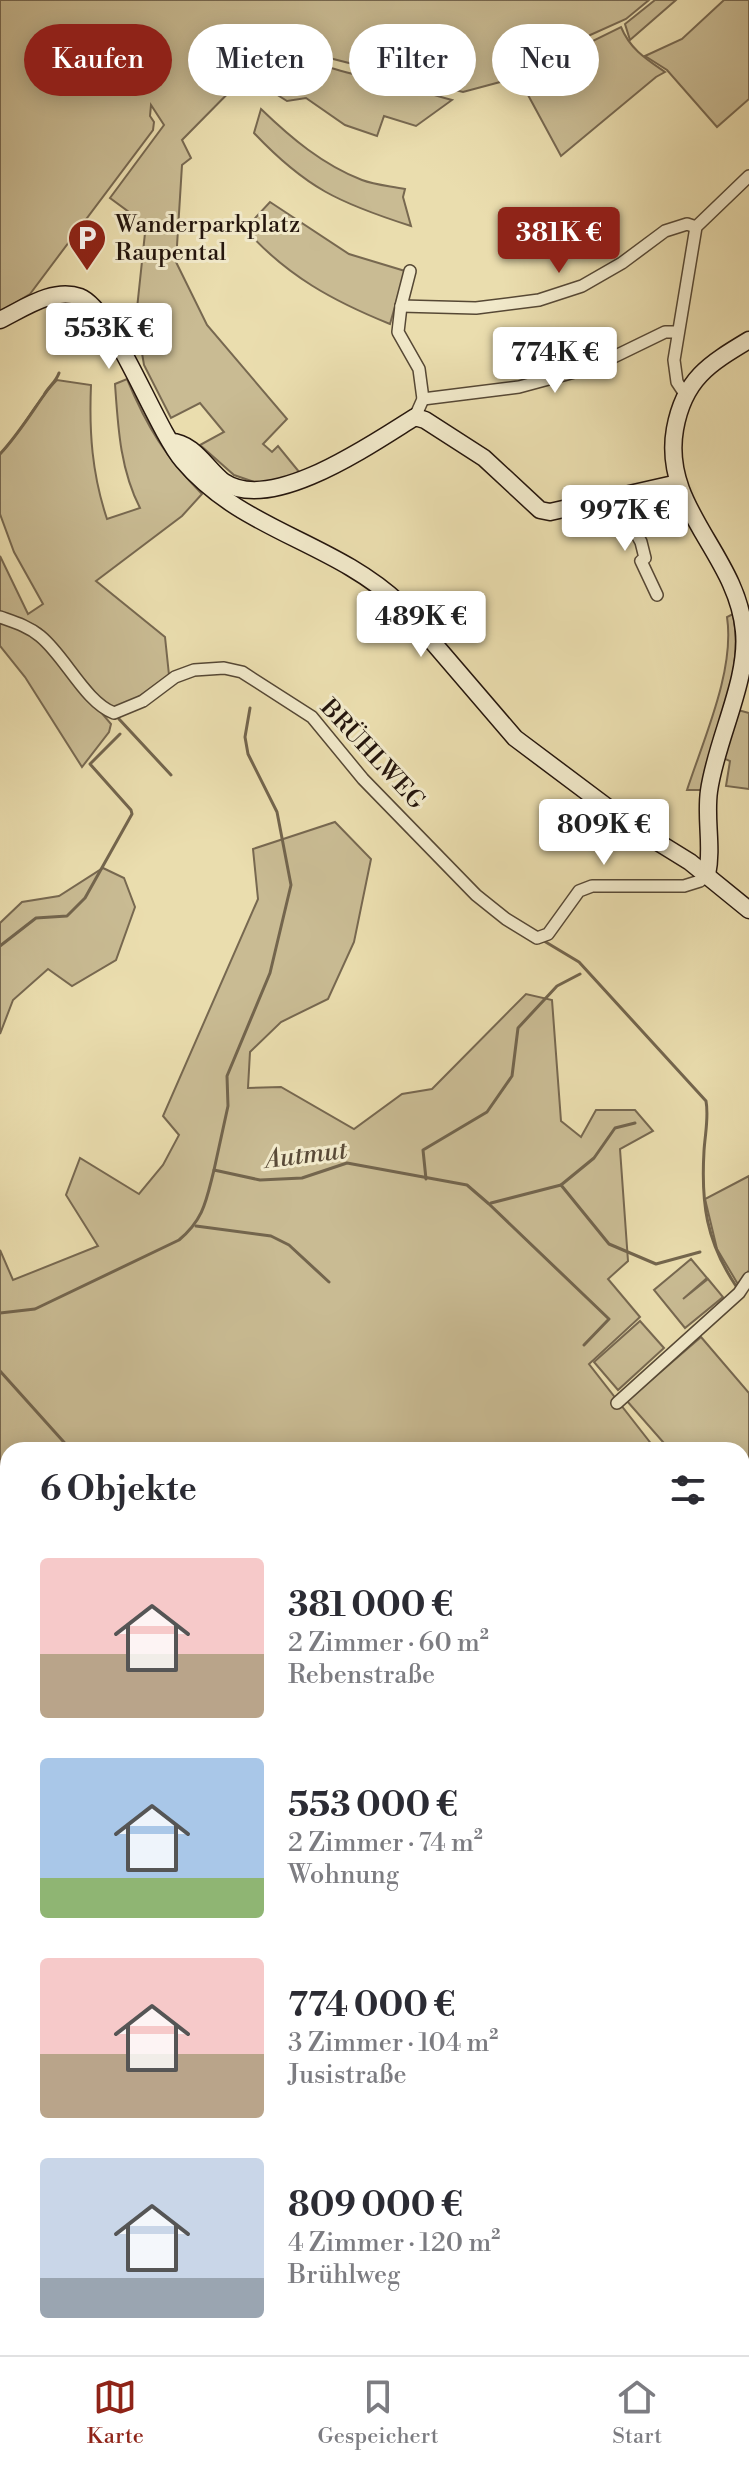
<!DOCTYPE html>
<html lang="de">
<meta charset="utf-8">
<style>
:root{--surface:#fff;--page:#f7f7f7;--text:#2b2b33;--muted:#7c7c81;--line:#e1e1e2;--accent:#8f2418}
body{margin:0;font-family:"Libre Bodoni",serif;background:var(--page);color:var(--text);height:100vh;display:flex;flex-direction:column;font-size:30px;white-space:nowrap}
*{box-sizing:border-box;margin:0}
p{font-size:26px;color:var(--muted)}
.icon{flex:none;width:44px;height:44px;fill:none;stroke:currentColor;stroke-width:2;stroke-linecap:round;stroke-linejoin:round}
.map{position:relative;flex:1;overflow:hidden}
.sheet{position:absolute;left:0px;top:1442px;width:750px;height:914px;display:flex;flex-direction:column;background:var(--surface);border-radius:24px 24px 0 0;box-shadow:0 4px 20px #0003}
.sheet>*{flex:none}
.banner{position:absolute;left:24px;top:24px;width:702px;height:72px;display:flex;gap:16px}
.price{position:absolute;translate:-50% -68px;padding:0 18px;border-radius:8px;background:#fff;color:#222;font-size:26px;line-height:52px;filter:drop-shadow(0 2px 4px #0008)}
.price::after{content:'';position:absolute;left:50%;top:48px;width:24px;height:18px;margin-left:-12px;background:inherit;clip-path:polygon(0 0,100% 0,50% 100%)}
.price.on{background:var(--accent);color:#fff}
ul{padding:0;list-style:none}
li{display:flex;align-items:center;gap:24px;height:200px;padding:0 40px}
li span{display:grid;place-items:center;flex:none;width:224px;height:160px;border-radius:8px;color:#555}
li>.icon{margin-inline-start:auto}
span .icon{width:96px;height:96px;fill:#fffc;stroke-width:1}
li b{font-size:34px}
h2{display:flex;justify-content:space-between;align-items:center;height:96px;padding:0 40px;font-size:34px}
.pill{padding:0 28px;border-radius:36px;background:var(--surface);box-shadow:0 4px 20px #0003;font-size:28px;line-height:72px}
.pill.on{background:var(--accent);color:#fff}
.dock{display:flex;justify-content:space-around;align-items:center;height:112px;border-top:2px solid var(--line);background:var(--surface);font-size:22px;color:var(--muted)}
.dock a{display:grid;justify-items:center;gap:4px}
.dock .on{color:var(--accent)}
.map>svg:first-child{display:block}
</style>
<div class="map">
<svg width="749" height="2355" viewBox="0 0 749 2355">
<rect width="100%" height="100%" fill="#eaddae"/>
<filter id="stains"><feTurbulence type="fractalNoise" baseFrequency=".0025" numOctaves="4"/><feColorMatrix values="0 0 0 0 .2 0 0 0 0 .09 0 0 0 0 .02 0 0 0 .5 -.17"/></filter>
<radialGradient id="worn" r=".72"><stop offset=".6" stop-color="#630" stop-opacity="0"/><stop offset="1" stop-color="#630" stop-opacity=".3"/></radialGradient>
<g fill="#c9bb93" stroke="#776850" stroke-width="2">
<path d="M0 0H649L626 19 568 45 515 78 463 92 274 44 272 47C329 72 392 82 452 100L416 126 384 116 377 136 345 125 306 98 287 101 265 87 254 67 182 140 191 158 182 165 176 262 207 325 287 419 263 444 272 452 278 446 300 473 260 484 234 475 200 445 224 432 200 403 171 418 144 365 136 318 145 233 133 215 110 198 164 125 151 105 150 116 154 122 153 130 30 294 0 312Z"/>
<polygon points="655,0 676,0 630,40 625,24"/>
<polygon points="724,0 749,0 749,99 717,127 667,70 645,56 682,39"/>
<path d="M621 27C630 49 646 59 665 72L656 77 561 156 521 82 560 57Z"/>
<path d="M261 109C291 138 323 165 362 180 375 185 391 186 405 189L403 197 411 226C339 203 306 188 254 133Z"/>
<path d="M270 202 349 254 405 271 390 324C333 301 287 276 245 229Z"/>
<path d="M127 379C147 427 166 458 202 494L182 516 96 581 165 637 169 675 127 705 109 709 41 629C30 621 14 619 0 614V556L28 614 43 604 14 552 0 514V454C22 432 35 402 57 380L91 385C89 432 92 474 107 519L140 508C120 469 118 427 115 384Z"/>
<path d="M733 614C745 672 714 733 702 790H687C704 738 735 670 727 617Z"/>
<polygon points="0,619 39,639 111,724 109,732 82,767 25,677 0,646"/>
<polygon points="738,710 749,713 749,789 726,786 730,761 723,758"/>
<polygon points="335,822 371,859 354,942 328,999 281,1022 250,1052 248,1088 281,1087 354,1129 402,1094 432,1089 526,994 552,1000 561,1121 581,1137 596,1110 635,1110 653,1131 620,1149 628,1261 608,1279 640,1317 589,1364 656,1450 8,1450 8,2348 742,2348 742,2186 749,2188 749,2355 0,2355 0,1250 13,1280 98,1246 66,1195 80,1158 139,1194 163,1165 179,1135 163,1116 258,899 253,849"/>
<polygon points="103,868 124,878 135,907 116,960 72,986 48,969 13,1000 0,1034 0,923 22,902 59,896"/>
<polygon points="749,1176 749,1270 739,1286 717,1249 705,1199"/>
<polygon points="691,1259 707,1278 683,1299 708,1279 723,1297 685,1328 654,1290"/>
<polygon points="640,1321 664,1348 618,1390 594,1362"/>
<polygon points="701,1337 749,1393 749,1479 742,1485 742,1450 670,1450 627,1401"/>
<polygon points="742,1523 749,1523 749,2052 742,2051"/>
</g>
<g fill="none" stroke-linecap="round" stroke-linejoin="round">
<g stroke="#73654d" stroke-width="3">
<path d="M0 454C17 436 30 415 44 395 49 386 56 382 59 373"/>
<polyline points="119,719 171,775"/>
<path d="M545 939 544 941 579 962 706 1101C709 1117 705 1134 704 1151 701 1203 706 1241 736 1286"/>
<polyline points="0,946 36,918 67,916 85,898 132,814 131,810 90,764 120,734"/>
<polyline points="214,1170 228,1106 227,1076 270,973 291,885 277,812 248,754 245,737 250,708"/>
<polyline points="426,1179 423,1150 487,1112 512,1076 518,1028 557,986 580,974"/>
<polyline points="561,1185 609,1244 656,1264 700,1252"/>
<polyline points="491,1203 561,1185 594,1158 615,1128 635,1123"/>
<polyline points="196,1226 271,1236 289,1245 329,1282"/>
<path d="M0 1313 35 1309 179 1240C204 1219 206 1201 214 1170L260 1180 302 1178 347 1163 467 1185 489 1204 609 1319 584 1345"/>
<polyline points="0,1371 71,1450"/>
<polyline points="742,1896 749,1891"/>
</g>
<defs>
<g id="street">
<polyline points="410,271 401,306 398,332 419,369 423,399 415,417"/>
<polyline points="401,306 476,308 539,300 582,286 622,263 665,231 687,224 696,227"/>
<polyline points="685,394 677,382 674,360 696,227 749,176"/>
<polyline points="423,399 519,387 593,367 665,332 677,332"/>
<polyline points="616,497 641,542 645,558 641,561 657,595"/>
<path d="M0 617C14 622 28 626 40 636 65 656 85 702 114 713L143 701 175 677 194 670 224 668 242 672 312 717 363 779 476 895 506 919 537 938 548 934 579 891 592 886H684L700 881 707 875"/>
<polyline points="617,1403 739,1293 749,1278"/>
</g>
<g id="secondary">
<path d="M0 320C23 309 53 287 80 297 113 310 154 426 183 461 242 531 333 541 400 604L515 738 635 828 690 862 749 910"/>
<path d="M171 442C193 442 208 470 224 482 272 514 373 443 415 417L425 420 484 458 540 510 550 512 678 483"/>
<path d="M707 875C713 847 705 819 709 791 716 740 749 680 744 631 737 554 661 508 675 429 684 379 709 364 749 340"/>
</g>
</defs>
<use href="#street" stroke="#564835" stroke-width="14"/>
<use href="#secondary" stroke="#25160d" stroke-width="19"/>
<use href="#street" stroke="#f1e9ca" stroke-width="11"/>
<use href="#secondary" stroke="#f1e9ca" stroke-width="16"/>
</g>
<defs>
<symbol id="parking-pin" viewBox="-11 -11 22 30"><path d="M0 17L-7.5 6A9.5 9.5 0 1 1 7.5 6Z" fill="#8f2418" stroke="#f1e9ca"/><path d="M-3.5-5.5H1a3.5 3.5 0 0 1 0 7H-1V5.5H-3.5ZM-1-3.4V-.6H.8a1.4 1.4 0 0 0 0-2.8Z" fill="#fff"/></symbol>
</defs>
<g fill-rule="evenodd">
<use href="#parking-pin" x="65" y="216" width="44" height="60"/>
</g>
<g text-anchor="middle" stroke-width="6" stroke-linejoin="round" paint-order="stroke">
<g font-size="24" fill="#25160d" stroke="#f1e9ca" text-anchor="start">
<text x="115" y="232">Wanderparkplatz<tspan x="115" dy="28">Raupental</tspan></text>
</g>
<g font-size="24" fill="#25160d" stroke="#f1e9ca">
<text transform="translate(373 754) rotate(47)" y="8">BRÜHLWEG</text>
</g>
<g font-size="26" font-style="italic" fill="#594a37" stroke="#f1e9ca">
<text transform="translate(306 1154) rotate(-7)" y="9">Autmut</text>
</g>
</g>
<rect width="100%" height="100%" filter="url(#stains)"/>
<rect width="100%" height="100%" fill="url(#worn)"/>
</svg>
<b class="price on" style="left:559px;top:275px">381K €</b>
<b class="price" style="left:109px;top:371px">553K €</b>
<b class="price" style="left:555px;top:395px">774K €</b>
<b class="price" style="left:625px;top:553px">997K €</b>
<b class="price" style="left:421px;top:659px">489K €</b>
<b class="price" style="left:604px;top:867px">809K €</b>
<div class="banner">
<a class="pill on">Kaufen</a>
<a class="pill">Mieten</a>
<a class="pill">Filter</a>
<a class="pill">Neu</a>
</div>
<section class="sheet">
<h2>6 Objekte<svg class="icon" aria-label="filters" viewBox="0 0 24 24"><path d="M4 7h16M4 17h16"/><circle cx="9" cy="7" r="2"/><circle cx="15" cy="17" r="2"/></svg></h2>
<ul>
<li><span style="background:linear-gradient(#f6c9c9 60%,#b9a48a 0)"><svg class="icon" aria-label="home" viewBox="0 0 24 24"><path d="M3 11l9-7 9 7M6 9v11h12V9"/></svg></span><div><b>381 000 €</b><p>2 Zimmer · 60 m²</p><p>Rebenstraße</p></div></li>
<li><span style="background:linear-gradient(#a9c7e8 75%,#8fb573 0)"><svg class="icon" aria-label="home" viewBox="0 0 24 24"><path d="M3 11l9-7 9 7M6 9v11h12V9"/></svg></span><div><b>553 000 €</b><p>2 Zimmer · 74 m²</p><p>Wohnung</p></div></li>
<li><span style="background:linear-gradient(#f6c9c9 60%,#b9a48a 0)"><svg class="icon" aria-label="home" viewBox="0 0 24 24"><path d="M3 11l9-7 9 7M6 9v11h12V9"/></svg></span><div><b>774 000 €</b><p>3 Zimmer · 104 m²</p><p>Jusistraße</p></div></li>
<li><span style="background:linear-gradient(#c9d6e8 75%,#9aa5b1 0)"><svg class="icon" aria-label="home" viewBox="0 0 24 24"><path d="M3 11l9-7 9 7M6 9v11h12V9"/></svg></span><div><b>809 000 €</b><p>4 Zimmer · 120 m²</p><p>Brühlweg</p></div></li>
</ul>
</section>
</div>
<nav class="dock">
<a class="on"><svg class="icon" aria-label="map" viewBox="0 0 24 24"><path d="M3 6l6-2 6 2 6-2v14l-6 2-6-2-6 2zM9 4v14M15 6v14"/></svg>Karte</a>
<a><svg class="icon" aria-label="saved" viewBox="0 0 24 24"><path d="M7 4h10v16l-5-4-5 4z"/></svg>Gespeichert</a>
<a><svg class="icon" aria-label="home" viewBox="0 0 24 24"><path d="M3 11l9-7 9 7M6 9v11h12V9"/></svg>Start</a>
</nav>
